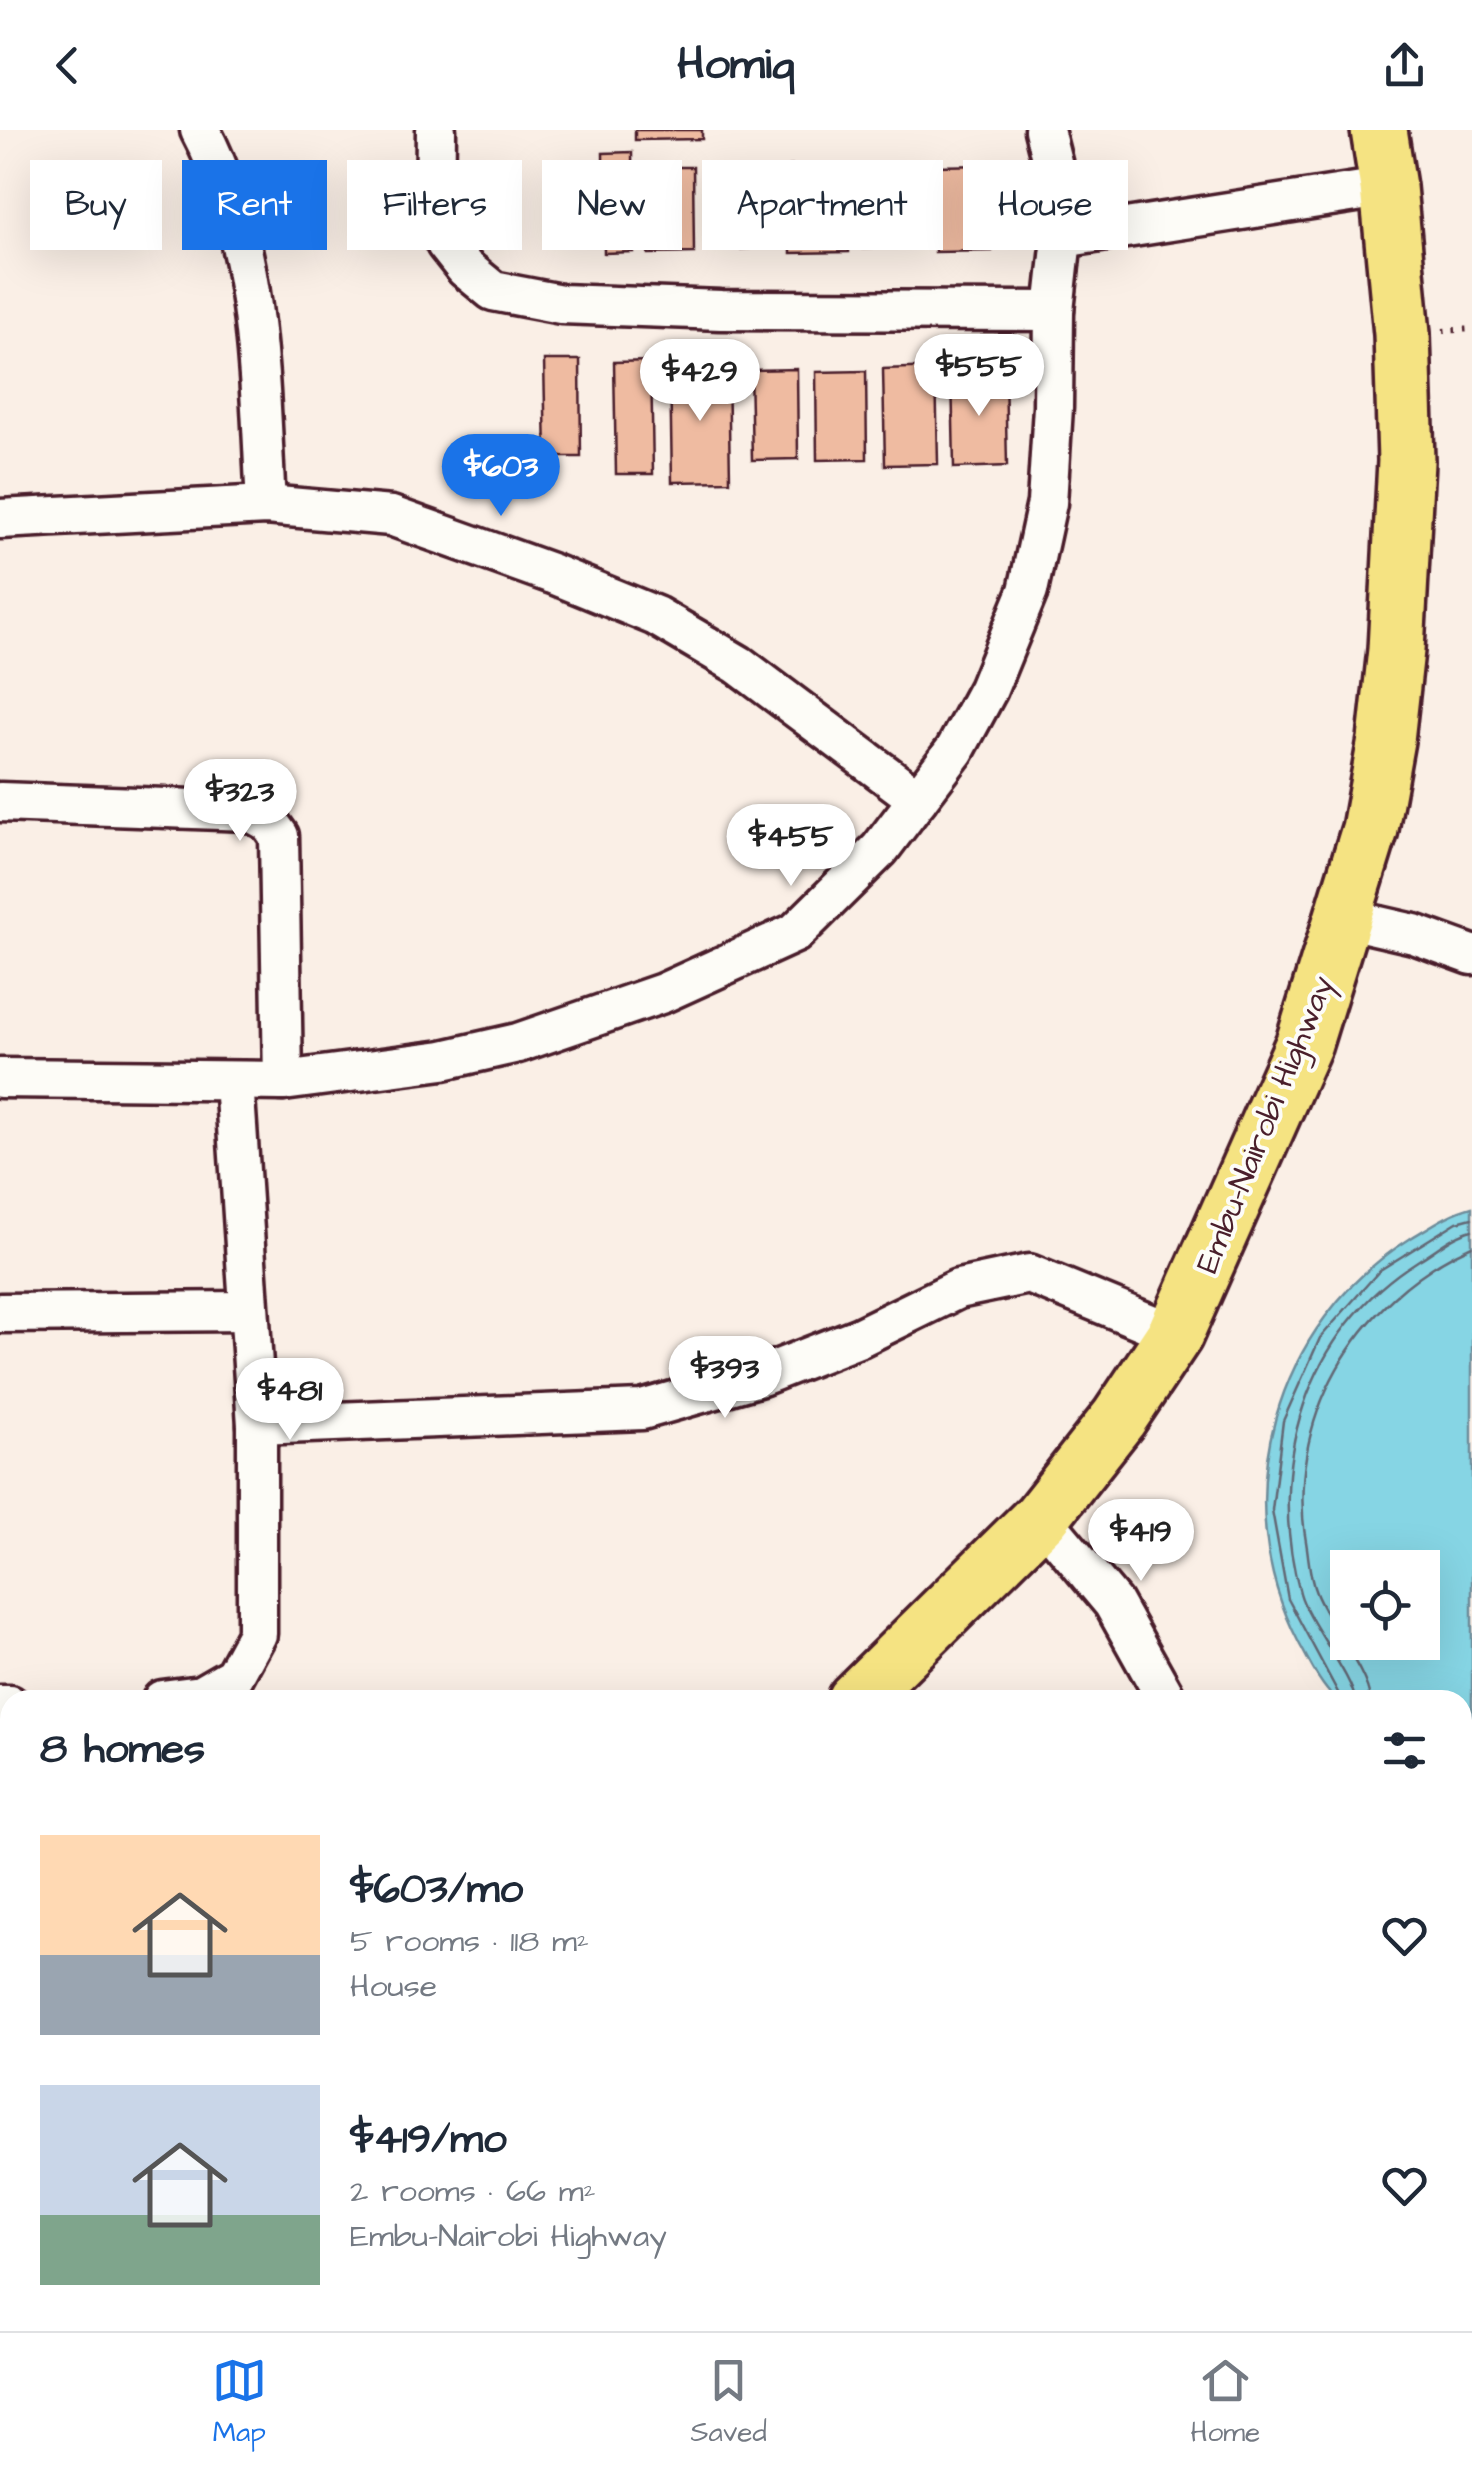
<!DOCTYPE html>
<meta charset="utf-8">
<style>
:root{--surface:#fff;--page:#f2f2f3;--text:#1f2937;--muted:#747a83;--line:#e0e1e3;--accent:#1a73e8}
body{margin:0;font-family:"Architects Daughter",sans-serif;background:var(--page);color:var(--text);height:100vh;display:flex;flex-direction:column;font-size:38px;white-space:nowrap}
*{box-sizing:border-box;margin:0}
p{font-size:32px;color:var(--muted)}
.icon{flex:none;width:55px;height:55px;fill:none;stroke:currentColor;stroke-width:2;stroke-linecap:round;stroke-linejoin:round}
.map{position:relative;flex:1;overflow:hidden}
.panel{position:absolute;left:0px;top:1560px;width:1472px;height:642px;display:flex;flex-direction:column;background:var(--surface);border-radius:30px 30px 0 0;box-shadow:0 10px 40px #0002}
.panel>*{flex:none}
.banner{position:absolute;left:30px;top:30px;width:1412px;height:90px;display:flex;gap:20px}
.tools{position:absolute;left:1330px;top:1420px;display:grid;gap:20px}
.tools a{display:grid;place-items:center;width:110px;height:110px;border-radius:0px;background:var(--surface);box-shadow:0 10px 40px #0002;font-size:50px}
.price{position:absolute;translate:-50% -85px;padding:0 22px;border-radius:35px;background:#fff;color:#222;font-size:32px;line-height:65px;filter:drop-shadow(0 2px 5px #0008)}
.price::after{content:'';position:absolute;left:50%;top:60px;width:30px;height:22px;margin-left:-15px;background:inherit;clip-path:polygon(0 0,100% 0,50% 100%)}
.price.on{background:var(--accent);color:#fff}
ul{padding:0;list-style:none}
li{display:flex;align-items:center;gap:30px;height:250px;padding:0 40px}
li span{display:grid;place-items:center;flex:none;width:280px;height:200px;border-radius:0px;color:#555}
li>.icon{margin-inline-start:auto}
span .icon{width:120px;height:120px;fill:#fffc;stroke-width:1}
li b{font-size:42px}
h2{display:flex;justify-content:space-between;align-items:center;height:120px;padding:0 40px;font-size:42px}
.chip{padding:0 35px;border-radius:0px;background:var(--surface);box-shadow:0 10px 40px #0002;font-size:35px;line-height:90px}
.chip.on{background:var(--accent);color:#fff}
header{display:flex;justify-content:space-between;align-items:center;height:130px;padding:0 40px;background:var(--surface);font-size:45px;font-weight:700}
.menu{display:flex;justify-content:space-around;align-items:center;height:140px;border-top:2px solid var(--line);background:var(--surface);font-size:28px;color:var(--muted)}
.menu a{display:grid;justify-items:center;gap:5px}
.menu .on{color:var(--accent)}
.map>svg:first-child{display:block}
</style>
<header><svg class="icon" aria-label="back" viewBox="0 0 24 24"><path d="M15 5l-7 7 7 7"/></svg>Homiq<svg class="icon" aria-label="share" viewBox="0 0 24 24"><path d="M12 15V3M7 8l5-5 5 5M5 13v7h14v-7"/></svg></header>
<div class="map">
<svg width="1472" height="2201" viewBox="0 0 1472 2201">
<rect width="100%" height="100%" fill="#faefe6"/>
<filter id="ink" filterUnits="userSpaceOnUse"><feTurbulence type="fractalNoise" baseFrequency=".01" numOctaves="2"/><feDisplacementMap in="SourceGraphic" scale="20" xChannelSelector="R" yChannelSelector="G"/><feConvolveMatrix kernelMatrix="1 2 1 2 8 2 1 2 1" color-interpolation-filters="sRGB"/></filter>
<g filter="url(#ink)">
<g fill="#86d5e4" stroke="#6e8c9a" stroke-width="2.5" fill-rule="evenodd">
<path d="M1472 1077V1668L1463 1663 1462 1570H1336C1319 1553 1310 1533 1299 1513 1224 1369 1274 1193 1411 1108 1431 1096 1449 1083 1472 1077ZM1348 1438H1422V1512H1348Z"/>
<polygon points="1462,1762 1472,1767 1472,2050 1462,2041"/>
</g>
<g fill="none" stroke-linecap="round" stroke-linejoin="round">
<g stroke="#626875" stroke-width="2.5">
<polyline points="1342,1570 1288,1469 1272,1380 1283,1291 1320,1208 1380,1140 1457,1092 1472,1088"/>
<path d="M1355 1570C1353 1547 1308 1492 1300 1463 1265 1337 1305 1200 1419 1130 1436 1120 1453 1105 1472 1100"/>
<path d="M1370 1570C1369 1544 1327 1492 1316 1463 1310 1449 1309 1432 1307 1418 1283 1291 1356 1168 1472 1116"/>
</g>
</g>
<g fill="#efbba1" stroke="#4a1f2b" stroke-width="2.5">
<polygon points="635,0 702,0 702,9 635,10"/>
<polygon points="632,22 633,122 604,123 603,23"/>
<polygon points="848,35 849,122 791,123 790,36"/>
<polygon points="991,35 992,121 935,122 933,36"/>
<polygon points="646,37 693,37 694,123 648,124"/>
<polygon points="862,37 913,37 915,118 863,119"/>
<polygon points="722,47 767,47 768,118 724,120"/>
<polygon points="544,230 580,230 581,327 546,327"/>
<polygon points="651,231 653,344 616,344 614,232"/>
<polygon points="728,236 730,351 672,352 670,237"/>
<polygon points="936,237 938,334 885,335 883,239"/>
<polygon points="797,239 798,329 752,330 750,240"/>
<polygon points="866,241 867,329 817,330 816,242"/>
<polygon points="1005,241 1007,336 954,338 952,242"/>
</g>
<g fill="none" stroke-linecap="round" stroke-linejoin="round">
<defs>
<g id="minor">
<path d="M200 0C260 113 259 251 266 375"/>
<polyline points="436,0 435,86 446,114 465,138 493,161 561,174 721,180 1054,181"/>
<polyline points="1062,108 1388,57"/>
<polyline points="0,389 266,375 391,386 553,444 656,486 739,535 918,669"/>
<polyline points="0,672 249,681 269,692 279,706 283,951"/>
<polyline points="1344,788 1414,804 1472,825"/>
<polyline points="0,948 283,951 443,930 518,913 663,863 795,803 880,719 955,620 988,559 1028,461 1047,373 1053,277 1054,181 1062,108 1058,56 1044,0"/>
<polyline points="0,1183 249,1181"/>
<polyline points="257,1295 642,1280 761,1246 860,1207 958,1159 1029,1144 1175,1204"/>
<polyline points="1041,1387 1113,1473 1167,1570"/>
<polyline points="162,1570 201,1565 234,1546 257,1504 257,1295 234,951"/>
<polyline points="0,1575 10,1575"/>
<polyline points="1462,2154 1472,2179"/>
</g>
<g id="primary">
<polyline points="855,1570 1041,1387 1119,1288 1175,1204 1304,913 1370,699 1386,610 1396,520 1406,331 1402,204 1388,57 1379,0"/>
<polyline points="0,1932 10,1932"/>
</g>
</defs>
<use href="#minor" stroke="#4a1f2b" stroke-width="45"/>
<use href="#primary" stroke="#4a1f2b" stroke-width="62"/>
<polyline stroke="#4a1f2b" stroke-width="6" stroke-dasharray="2.5 8" stroke-linecap="butt" points="1443,201 1472,199"/>
<use href="#minor" stroke="#fdfcf7" stroke-width="38"/>
<use href="#primary" stroke="#f5e382" stroke-width="55"/>
</g>
</g>
<g text-anchor="middle" stroke-width="8" stroke-linejoin="round" paint-order="stroke">
<g font-size="32" fill="#4a1f2b" stroke="#fdfcf7">
<text transform="translate(1264 994) rotate(-68)" y="11">Embu-Nairobi Highway</text>
</g>
</g>
</svg>
<div class="tools">
<a><svg class="icon" aria-label="locate" viewBox="0 0 24 24"><circle cx="12" cy="12" r="6"/><path d="M12 2v4M12 18v4M2 12h4M18 12h4"/></svg></a>
</div>
<b class="price" style="left:979px;top:289px">$555</b>
<b class="price" style="left:700px;top:294px">$429</b>
<b class="price on" style="left:501px;top:389px">$603</b>
<b class="price" style="left:240px;top:714px">$323</b>
<b class="price" style="left:791px;top:759px">$455</b>
<b class="price" style="left:725px;top:1291px">$393</b>
<b class="price" style="left:290px;top:1313px">$481</b>
<b class="price" style="left:1141px;top:1454px">$419</b>
<div class="banner">
<a class="chip">Buy</a>
<a class="chip on">Rent</a>
<a class="chip">Filters</a>
<a class="chip">New</a>
<a class="chip">Apartment</a>
<a class="chip">House</a>
</div>
<section class="panel">
<h2>8 homes<svg class="icon" aria-label="filters" viewBox="0 0 24 24"><path d="M4 7h16M4 17h16"/><circle cx="9" cy="7" r="2"/><circle cx="15" cy="17" r="2"/></svg></h2>
<ul>
<li><span style="background:linear-gradient(#ffd9b3 60%,#9aa5b1 0)"><svg class="icon" aria-label="home" viewBox="0 0 24 24"><path d="M3 11l9-7 9 7M6 9v11h12V9"/></svg></span><div><b>$603/mo</b><p>5 rooms · 118 m²</p><p>House</p></div><svg class="icon" aria-label="heart" viewBox="0 0 24 24"><path d="M12 20l-8-8c-3-5 5-10 8-4 3-6 11-1 8 4z"/></svg></li>
<li><span style="background:linear-gradient(#c9d6e8 65%,#7fa58c 0)"><svg class="icon" aria-label="home" viewBox="0 0 24 24"><path d="M3 11l9-7 9 7M6 9v11h12V9"/></svg></span><div><b>$419/mo</b><p>2 rooms · 66 m²</p><p>Embu-Nairobi Highway</p></div><svg class="icon" aria-label="heart" viewBox="0 0 24 24"><path d="M12 20l-8-8c-3-5 5-10 8-4 3-6 11-1 8 4z"/></svg></li>
</ul>
</section>
</div>
<nav class="menu">
<a class="on"><svg class="icon" aria-label="map" viewBox="0 0 24 24"><path d="M3 6l6-2 6 2 6-2v14l-6 2-6-2-6 2zM9 4v14M15 6v14"/></svg>Map</a>
<a><svg class="icon" aria-label="saved" viewBox="0 0 24 24"><path d="M7 4h10v16l-5-4-5 4z"/></svg>Saved</a>
<a><svg class="icon" aria-label="home" viewBox="0 0 24 24"><path d="M3 11l9-7 9 7M6 9v11h12V9"/></svg>Home</a>
</nav>
